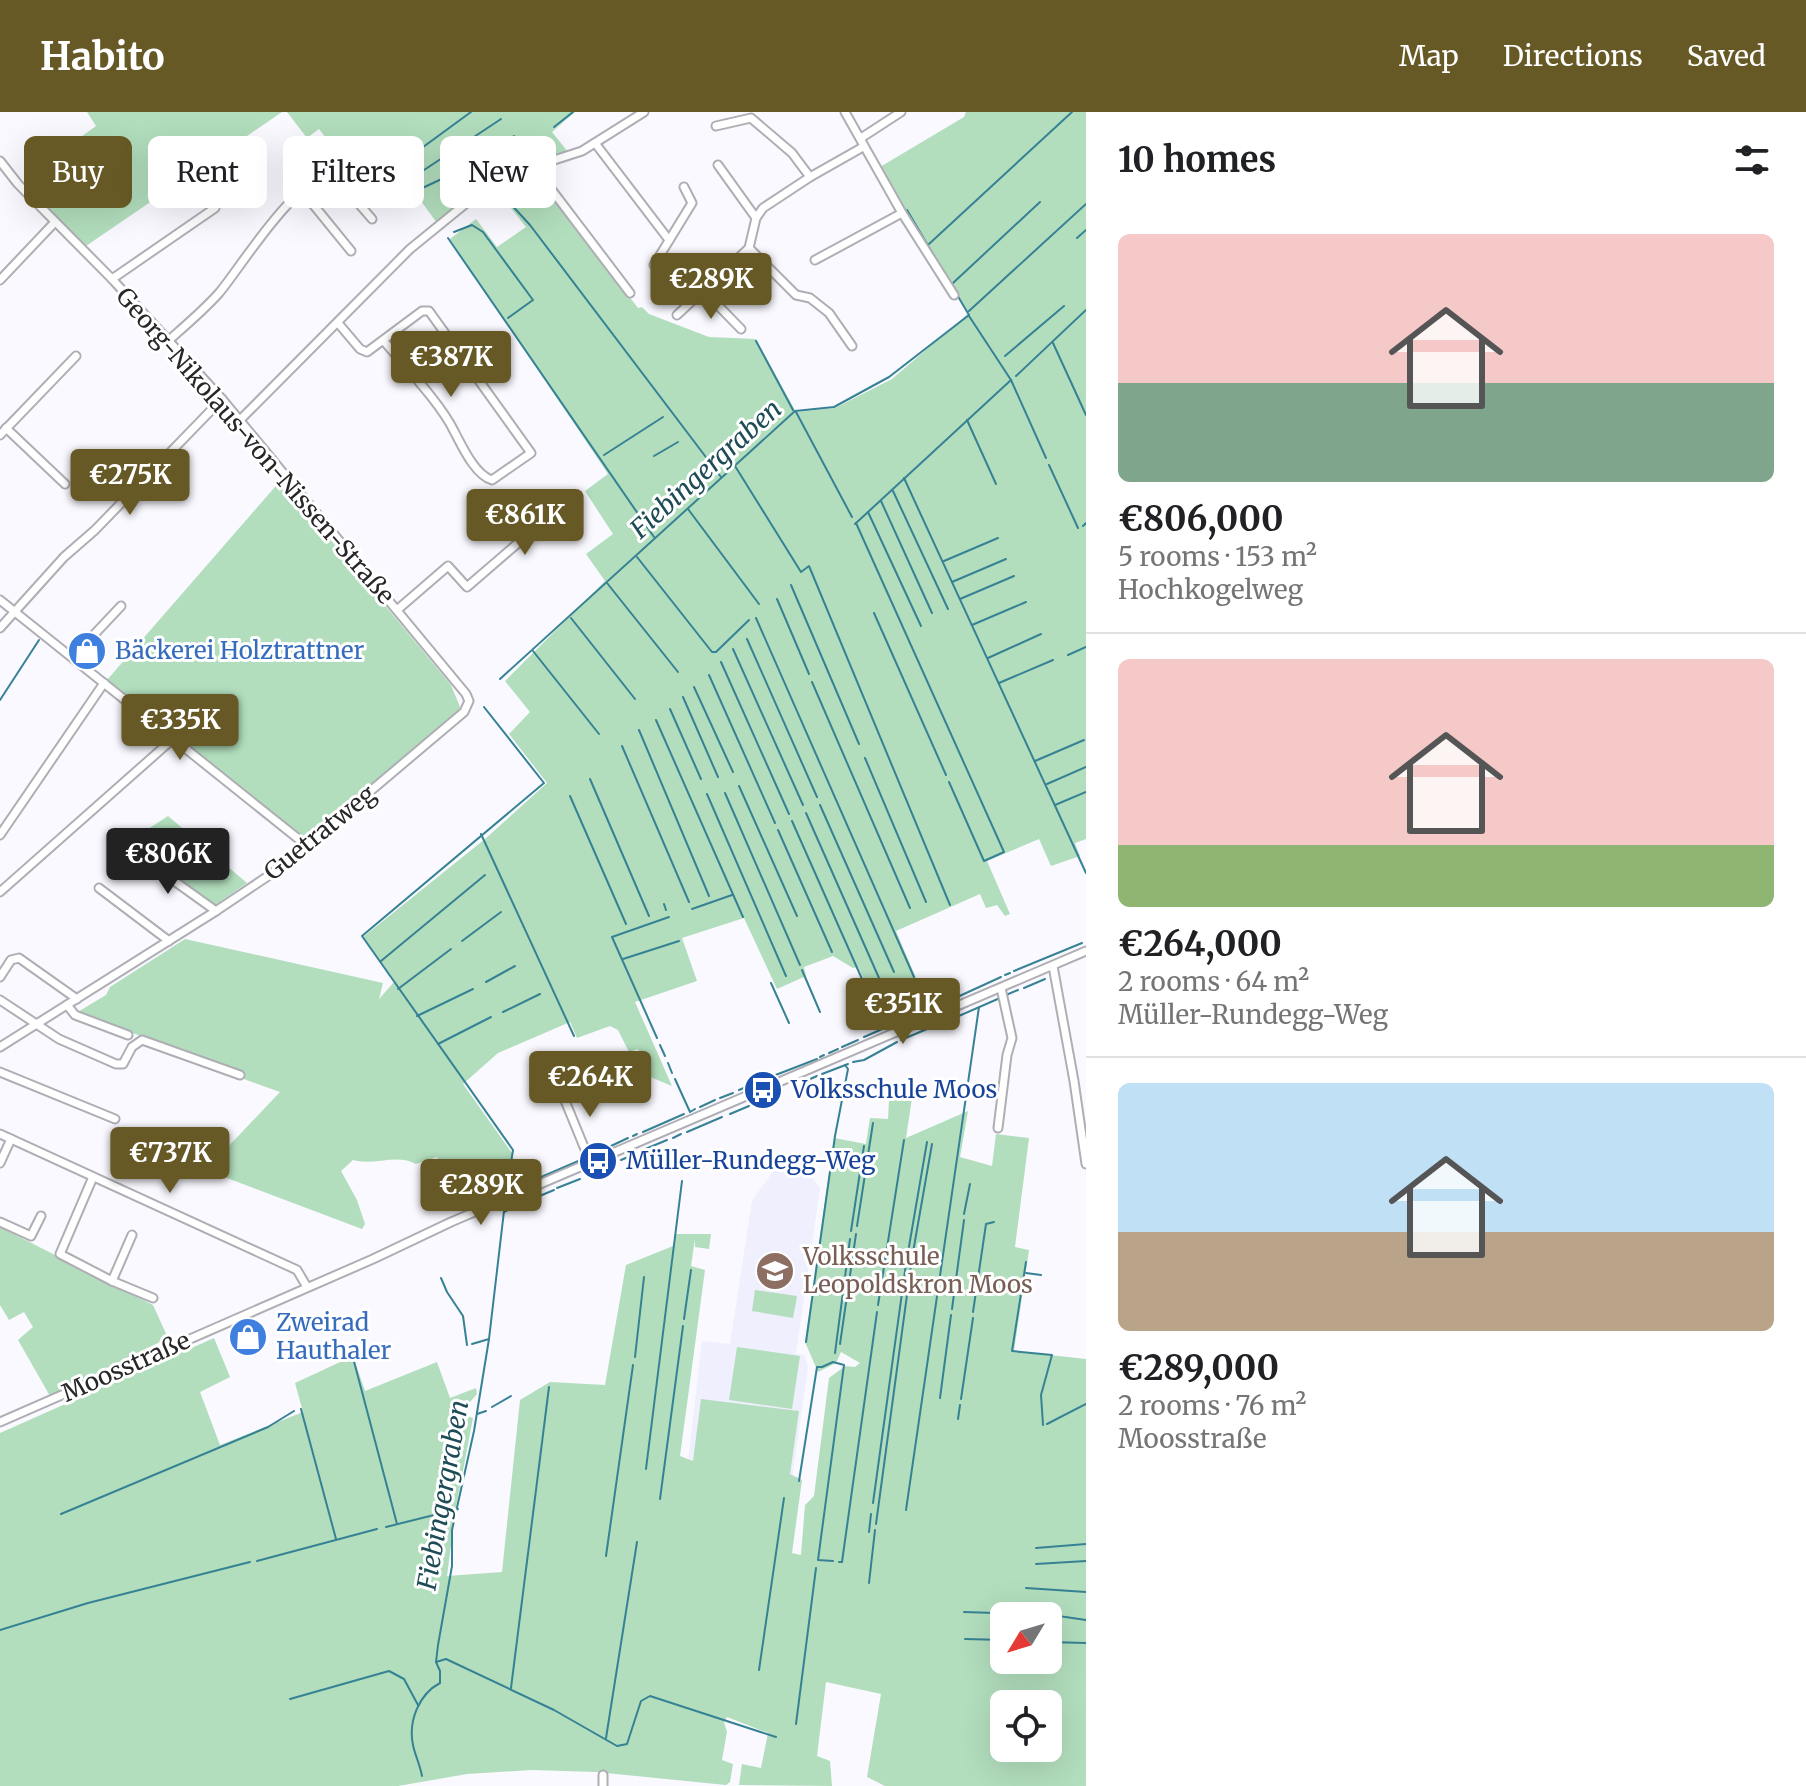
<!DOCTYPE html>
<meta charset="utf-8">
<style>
:root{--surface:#fff;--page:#f2f2f2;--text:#202124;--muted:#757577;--line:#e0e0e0;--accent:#665926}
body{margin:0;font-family:Merriweather,serif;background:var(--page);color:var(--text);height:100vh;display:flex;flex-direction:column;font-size:30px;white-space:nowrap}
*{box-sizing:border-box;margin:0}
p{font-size:26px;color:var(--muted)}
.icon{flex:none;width:44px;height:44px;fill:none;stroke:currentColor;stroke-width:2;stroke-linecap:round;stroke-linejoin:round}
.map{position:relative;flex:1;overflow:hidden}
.panel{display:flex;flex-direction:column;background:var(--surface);width:720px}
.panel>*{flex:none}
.hud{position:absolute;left:24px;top:24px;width:760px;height:72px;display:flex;gap:16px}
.needle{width:52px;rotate:232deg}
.tools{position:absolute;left:990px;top:1490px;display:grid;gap:16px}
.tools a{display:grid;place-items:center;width:72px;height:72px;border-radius:12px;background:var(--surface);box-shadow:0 8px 32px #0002;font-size:40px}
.price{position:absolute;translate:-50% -68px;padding:0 18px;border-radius:8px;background:var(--accent);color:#fff;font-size:26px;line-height:52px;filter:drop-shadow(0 2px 4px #0008)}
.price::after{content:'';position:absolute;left:50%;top:48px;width:24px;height:18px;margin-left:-12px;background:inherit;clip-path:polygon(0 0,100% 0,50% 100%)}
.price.active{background:#222;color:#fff}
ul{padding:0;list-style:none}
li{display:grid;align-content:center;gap:16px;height:424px;padding:0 32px}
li+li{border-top:2px solid var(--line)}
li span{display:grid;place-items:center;height:248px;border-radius:12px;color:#555}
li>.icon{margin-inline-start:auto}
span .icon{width:144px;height:144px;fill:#fffc;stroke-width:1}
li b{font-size:34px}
h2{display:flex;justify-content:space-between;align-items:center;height:96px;padding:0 32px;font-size:34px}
.pill{padding:0 28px;border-radius:12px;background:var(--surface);box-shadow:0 8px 32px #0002;font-size:28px;line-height:72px}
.pill.active{background:var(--accent);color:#fff}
header{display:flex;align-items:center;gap:48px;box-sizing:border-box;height:112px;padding:0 40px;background:var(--accent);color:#fff}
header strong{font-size:38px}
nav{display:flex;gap:44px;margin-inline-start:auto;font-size:28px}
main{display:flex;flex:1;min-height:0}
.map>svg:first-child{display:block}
</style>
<header>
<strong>Habito</strong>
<nav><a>Map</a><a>Directions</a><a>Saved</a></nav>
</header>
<main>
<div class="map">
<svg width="1086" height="1674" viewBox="0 0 1086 1674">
<rect width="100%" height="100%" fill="#f9f9ff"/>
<polygon fill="#efeffd" points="774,1058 813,1067 820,1076 796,1242 804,1243 808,1255 792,1367 688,1351 702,1229 730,1232 752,1089"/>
<g fill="#b2debd" fill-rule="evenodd">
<polygon points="87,0 282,0 86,134 26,74 42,60 33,49 60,40 96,14"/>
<path d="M287 0H575L552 20 568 40 531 51 544 73 638 196 642 195 649 202 709 225 756 227 796 300 835 296 892 267 969 201 880 55 964 5 966 0H1086V727L1075 731 1080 744 1051 754 1039 727 987 749 1010 802 1005 804 997 793 986 796 980 782 896 819 916 866 886 878 883 871 869 878 858 855 853 856 833 844 804 855 806 864 777 877 744 806 682 826 697 869 635 890 672 974 648 964 638 937 629 940 618 918 610 914 577 926 570 910 498 941 463 972 512 1041 507 1078 462 1097 437 1045 416 1052C398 1041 373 1054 353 1048L341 1059 357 1088 365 1112 362 1117 206 1058 280 980 241 966 242 960 76 901 106 883 110 875 185 827 383 871 379 887 395 869 363 825 485 727 547 671 509 622 530 600 505 569 605 469 586 442 613 422 585 379 608 362 450 127 476 107 497 135 526 115 491 71 437 111 374 25 330 55 319 40 329 30 319 17 307 26Z"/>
<polygon points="281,368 451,573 460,595 457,602 305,727 107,568"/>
<polygon points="168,704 247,771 214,794 128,730"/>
<path d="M890 970 914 973 906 1026 968 999 960 1045 992 1054 996 1022 1029 1026 1015 1135 1029 1138 1014 1239 1086 1247V1674H885L867 1665 881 1582 826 1570 817 1644 830 1649 832 1674 739 1673 742 1652 761 1656 768 1621 727 1605 724 1610 727 1620 722 1648 733 1652 730 1670 726 1673 596 1660 532 1658 467 1662 398 1674H0V1321L214 1226 230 1265 200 1280 220 1333 303 1300 295 1271 353 1244 365 1279 437 1250 450 1286 476 1276 477 1282 464 1297V1303L473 1306 456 1395 447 1464 502 1460 520 1288 550 1270 605 1273 626 1153 673 1134 676 1122H711L709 1137 695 1135V1127L691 1154 705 1158 680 1344 693 1349 701 1287 799 1299 790 1362 802 1368 792 1441 801 1443 805 1393 814 1384 829 1266 845 1254 855 1255 860 1251 841 1240 836 1251 818 1260 805 1230 834 1026 866 1032 870 1006 888 1007ZM1004 1504H1048V1548H1004ZM1004 1592H1048V1636H1004Z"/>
<polygon points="0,1115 153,1193 168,1226 50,1284 18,1228 33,1215 24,1200 9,1208 0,1193"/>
<polygon points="755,1178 797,1184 793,1206 752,1199"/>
<polygon points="737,1235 800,1244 792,1297 729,1288"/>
</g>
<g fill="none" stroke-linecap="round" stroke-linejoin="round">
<g stroke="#368294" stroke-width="2">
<polyline points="554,15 573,0"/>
<polyline points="404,49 471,0"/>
<polyline points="476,52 490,68"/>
<polyline points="415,64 501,7"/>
<polyline points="496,76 530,113 721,365"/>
<polyline points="416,79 476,51 514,24"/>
<polyline points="454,120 472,113 483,120 533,188 508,206"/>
<polyline points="448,126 654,425"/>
<polyline points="1077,126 1086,118"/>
<polyline points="929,132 1072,0"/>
<polyline points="953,171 1040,90"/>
<polyline points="969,199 1086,92"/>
<polyline points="969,204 1011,268 1046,346"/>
<polyline points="756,229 793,298"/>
<polyline points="1053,231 1086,303"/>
<polyline points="1005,244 1064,194"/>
<polyline points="1016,264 1086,198"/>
<polyline points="796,300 852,405"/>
<polyline points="967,308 996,372"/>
<polyline points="604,343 663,305"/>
<polyline points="654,344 678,330"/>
<polyline points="1049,353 1078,416"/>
<polyline points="735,354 801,460 809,454 950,793"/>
<polyline points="904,366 1086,761"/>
<polyline points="893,379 948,497"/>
<polyline points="881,389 932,501"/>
<polyline points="688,397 759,492"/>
<polyline points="868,400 921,514"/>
<polyline points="856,411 1004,740 984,749 949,670"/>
<polyline points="855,412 1011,268"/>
<polyline points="1083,414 1086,411"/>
<polyline points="637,445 712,540 716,540 749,508"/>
<polyline points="944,449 998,426"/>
<polyline points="952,470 1006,447"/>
<polyline points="607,471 678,560"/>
<polyline points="791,473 859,632"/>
<polyline points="777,487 809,562"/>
<polyline points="960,487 1014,464"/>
<polyline points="874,501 946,663"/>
<polyline points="571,506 635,587"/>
<polyline points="756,506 914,865"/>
<polyline points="972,513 1026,490"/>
<polyline points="747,527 817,685"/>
<polyline points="733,537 803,693"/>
<polyline points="533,539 599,622"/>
<polyline points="1068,543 1086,535"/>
<polyline points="988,546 1041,522"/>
<polyline points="721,550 789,702"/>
<polyline points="709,563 775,711"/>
<polyline points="500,567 795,299 834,295 889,265 969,203 907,98"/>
<polyline points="812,570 910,796"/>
<polyline points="999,571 1053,548"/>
<polyline points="694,575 733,660"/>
<polyline points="683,585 718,665"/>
<polyline points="0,588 39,528"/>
<polyline points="484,595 544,671 362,824 513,1038 506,1083"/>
<polyline points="670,597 701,667"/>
<polyline points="656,608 743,805"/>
<polyline points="639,618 709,784"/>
<polyline points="622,634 689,790"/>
<polyline points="865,646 926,790"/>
<polyline points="1035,649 1084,628"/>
<polyline points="590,667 649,804"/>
<polyline points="1047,672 1086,655"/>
<polyline points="739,674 797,804"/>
<polyline points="725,681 800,853"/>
<polyline points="707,682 786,864"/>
<polyline points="570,684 626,812"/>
<polyline points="820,693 894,860"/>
<polyline points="1055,693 1086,680"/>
<polyline points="806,701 879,866"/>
<polyline points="792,709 862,867"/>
<polyline points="778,718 832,840"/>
<polyline points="481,722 574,924"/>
<polyline points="664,792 666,798"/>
<polyline points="692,797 732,783"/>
<polyline points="462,829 501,800"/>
<polyline points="623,847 679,829"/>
<polyline points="381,849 485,763"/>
<polyline points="802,858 820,900"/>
<polyline points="1014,859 1082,831"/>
<polyline points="1005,863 1010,861"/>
<polyline points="486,870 515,854"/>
<polyline points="771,871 789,911"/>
<polyline points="1024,876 1045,867"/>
<polyline points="398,877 451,837"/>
<polyline points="1006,883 1018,878"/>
<polyline points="953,887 1001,865"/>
<polyline points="503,900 540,882"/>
<polyline points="916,903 947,890"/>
<polyline points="417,904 473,877"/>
<polyline points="952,907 1000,886"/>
<polyline points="864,925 910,905"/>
<polyline points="657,926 612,825 669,805"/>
<polyline points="901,928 946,909"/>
<polyline points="438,932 491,905"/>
<polyline points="660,933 665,944"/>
<polyline points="842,935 858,928"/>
<polyline points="829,941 838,937"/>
<polyline points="820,945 824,943"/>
<polyline points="853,950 864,948 897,930"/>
<polyline points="668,951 672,961"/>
<polyline points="822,962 848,952"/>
<polyline points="773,964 817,947"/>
<polyline points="675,967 690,1000 695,997"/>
<polyline points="808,968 817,964"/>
<polyline points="739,978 768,966"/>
<polyline points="720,986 733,981"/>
<polyline points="754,991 770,984"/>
<polyline points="700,995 715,988"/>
<polyline points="730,1002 749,994"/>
<polyline points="643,1020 684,1002"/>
<polyline points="687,1020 722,1005"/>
<polyline points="633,1024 637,1022"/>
<polyline points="673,1026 681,1022"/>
<polyline points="643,1038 667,1028"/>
<polyline points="594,1042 628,1026"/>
<polyline points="621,1048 633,1043"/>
<polyline points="532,1069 583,1047"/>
<polyline points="557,1076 580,1067"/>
<polyline points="507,1080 524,1073"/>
<polyline points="530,1088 554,1078"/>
<polyline points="504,1100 524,1090"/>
<polyline points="964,1102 970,1072"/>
<polyline points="857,1114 873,1011"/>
<polyline points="851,1119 864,1034"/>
<polyline points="1026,1150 1012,1239 1052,1243 1041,1283 1043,1313"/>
<polyline points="1026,1161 1041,1163"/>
<polyline points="441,1166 447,1180 463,1204 467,1233"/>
<polyline points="878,1193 904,1028"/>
<polyline points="952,1197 964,1108"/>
<polyline points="973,1200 986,1112 994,1110"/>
<polyline points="684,1207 691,1158"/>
<polyline points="806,1230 835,1024 848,957 845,953"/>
<polyline points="472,1232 489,1227"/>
<polyline points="840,1232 856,1122"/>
<polyline points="835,1241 850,1127"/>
<polyline points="352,1242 397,1412"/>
<polyline points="635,1245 644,1165"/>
<polyline points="940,1286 951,1203"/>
<polyline points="961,1287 973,1206"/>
<polyline points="492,1295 511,1284"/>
<polyline points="301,1297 336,1427"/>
<polyline points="477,1302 486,1299"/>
<polyline points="958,1307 960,1293"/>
<polyline points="1047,1312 1086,1292"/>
<polyline points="646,1357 682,1069"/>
<polyline points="799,1369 817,1255 822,1255 833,1250 844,1253 818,1448 833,1449"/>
<polyline points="660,1387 683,1214"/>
<polyline points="873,1391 906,1152 927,1030"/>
<polyline points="906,1398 979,895"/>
<polyline points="61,1402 268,1315 294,1299"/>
<polyline points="876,1412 912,1146 932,1032"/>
<polyline points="386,1415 458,1397"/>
<polyline points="869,1420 871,1402"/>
<polyline points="1036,1436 1086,1432"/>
<polyline points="606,1444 633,1253"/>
<polyline points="257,1449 377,1417"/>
<polyline points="839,1450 842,1450 877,1200"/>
<polyline points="1036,1452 1086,1449"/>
<polyline points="869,1471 875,1418"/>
<polyline points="1026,1476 1086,1480"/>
<polyline points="964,1500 1052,1503 1086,1508"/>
<polyline points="0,1518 88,1491 250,1450"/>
<polyline points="965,1527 1004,1528"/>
<polyline points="1048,1530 1086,1531"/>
<polyline points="436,1550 446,1547 554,1598 617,1634 627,1632 641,1589 650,1584 776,1625"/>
<polyline points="759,1558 784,1386"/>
<polyline points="511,1576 549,1275"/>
<polyline points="290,1587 389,1559 404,1567 418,1593"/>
<polyline points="796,1612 816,1456"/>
<polyline points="606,1626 637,1430"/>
<path d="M422 1664C420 1653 415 1643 413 1633 408 1609 419 1582 440 1571V1559L436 1550 438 1533 452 1454V1418L474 1319 489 1227 504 1099"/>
</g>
<defs>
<g id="minor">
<polyline points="845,0 902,101 954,183"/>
<polyline points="716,14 751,6 792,41 810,65"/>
<polyline points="861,26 901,0"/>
<polyline points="595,31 669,128"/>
<polyline points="0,49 18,72 112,167 222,287 466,582 469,589 464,600 277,758 216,799 0,935"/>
<polyline points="537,52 542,65 630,181"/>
<polyline points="718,53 756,106"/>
<polyline points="303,80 351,139"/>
<polyline points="749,136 796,183 810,186 829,201 852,234"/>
<polyline points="815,148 902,101"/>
<polyline points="654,153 692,91 684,75"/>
<polyline points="112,167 215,96"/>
<polyline points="0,168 55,110"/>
<polyline points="703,178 741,217"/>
<polyline points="677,203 749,136 756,106 763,96 810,65 863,35"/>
<path d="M338 211 360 237 367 240 422 199H429L531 341 492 368C475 363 462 334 454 319 441 292 404 253 383 228"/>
<path d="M169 228C186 213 204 198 219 181 240 157 300 56 336 65L372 107"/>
<polyline points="239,309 410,137 480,80 508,63 582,39 644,0"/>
<polyline points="6,316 65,372"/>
<polyline points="0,323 76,244"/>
<polyline points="0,488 306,733"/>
<polyline points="397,498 448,454 467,475 518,431 566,394"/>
<polyline points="0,516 64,445 95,418 222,287"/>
<polyline points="73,545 121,494"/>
<polyline points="0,723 104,571"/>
<polyline points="138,743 216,799"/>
<polyline points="99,776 169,829"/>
<polyline points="0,780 174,626"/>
<polyline points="1053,854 1074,969 1086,1052"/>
<polyline points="0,865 11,848 19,846 77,887"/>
<polyline points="0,888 59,927 116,952 123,952 132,935 142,928 240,963"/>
<polyline points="67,893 75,903 128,923"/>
<polyline points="0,960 115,1007"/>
<polyline points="559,974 591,1052"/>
<polyline points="998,1016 1007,943 1012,926 1001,876"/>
<polyline points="0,1022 297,1158 307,1175"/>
<polyline points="0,1051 11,1027"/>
<polyline points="93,1065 60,1142 112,1169 153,1186"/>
<polyline points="0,1110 31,1124 41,1104"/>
<polyline points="112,1169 132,1123"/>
<polyline points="0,1310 373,1147 451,1110 1086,839"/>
<polyline points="603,1674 603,1663"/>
</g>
</defs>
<use href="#minor" stroke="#aeaeb4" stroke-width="11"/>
<use href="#minor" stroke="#fff" stroke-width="7"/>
</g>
<defs>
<symbol id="shop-disc" viewBox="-11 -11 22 22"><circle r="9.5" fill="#3f7fe0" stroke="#fff"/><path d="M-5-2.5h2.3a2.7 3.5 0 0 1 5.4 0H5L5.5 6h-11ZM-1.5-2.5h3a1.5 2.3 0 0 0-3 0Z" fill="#fff"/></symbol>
<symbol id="bus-disc" viewBox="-11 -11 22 22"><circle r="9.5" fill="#1a4fb4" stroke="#fff"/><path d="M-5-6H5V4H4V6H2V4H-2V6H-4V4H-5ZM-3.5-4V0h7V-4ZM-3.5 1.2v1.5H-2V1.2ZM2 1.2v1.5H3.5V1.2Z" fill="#fff"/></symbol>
<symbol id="school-disc" viewBox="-11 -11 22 22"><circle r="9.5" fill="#8d6e63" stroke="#fff"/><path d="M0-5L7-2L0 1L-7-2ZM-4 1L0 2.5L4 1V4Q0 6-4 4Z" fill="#fff"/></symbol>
</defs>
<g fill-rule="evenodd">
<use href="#shop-disc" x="65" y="517" width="44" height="44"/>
<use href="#bus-disc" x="741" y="956" width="44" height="44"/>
<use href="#bus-disc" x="576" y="1027" width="44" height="44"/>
<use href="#school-disc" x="753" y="1137" width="44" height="44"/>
<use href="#shop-disc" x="226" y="1203" width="44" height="44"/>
</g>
<g text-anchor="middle" stroke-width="6" stroke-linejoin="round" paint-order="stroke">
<g font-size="24" fill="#272729" stroke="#fff">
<text transform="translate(255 334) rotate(49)" y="8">Georg-Nikolaus-von-Nissen-Straße</text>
<text transform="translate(320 721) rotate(-39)" y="8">Guetratweg</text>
<text transform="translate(126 1255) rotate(-24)" y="8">Moosstraße</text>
</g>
<g font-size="24" fill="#366cbe" stroke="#fff" text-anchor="start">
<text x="115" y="547">Bäckerei Holztrattner</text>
<text x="276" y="1219">Zweirad<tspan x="276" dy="28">Hauthaler</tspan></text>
</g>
<g font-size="24" fill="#164399" stroke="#fff" text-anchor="start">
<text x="791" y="986">Volksschule Moos</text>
<text x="626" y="1057">Müller-Rundegg-Weg</text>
</g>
<g font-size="24" fill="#785e54" stroke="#fff" text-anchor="start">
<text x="803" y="1153">Volksschule<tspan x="803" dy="28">Leopoldskron Moos</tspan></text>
</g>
<g font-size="26" font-style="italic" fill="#1d4b56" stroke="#fff">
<text transform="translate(706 357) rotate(-42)" y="9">Fiebingergraben</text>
<text transform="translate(443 1383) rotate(-80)" y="9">Fiebingergraben</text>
</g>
</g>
</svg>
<div class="tools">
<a><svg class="needle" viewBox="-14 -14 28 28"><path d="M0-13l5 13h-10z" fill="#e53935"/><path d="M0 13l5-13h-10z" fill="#757577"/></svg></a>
<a><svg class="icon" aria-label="locate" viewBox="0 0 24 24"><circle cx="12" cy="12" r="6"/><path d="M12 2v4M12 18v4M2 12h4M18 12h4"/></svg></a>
</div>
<b class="price" style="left:711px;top:209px">€289K</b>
<b class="price" style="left:451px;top:287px">€387K</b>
<b class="price" style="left:130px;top:405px">€275K</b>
<b class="price" style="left:525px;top:445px">€861K</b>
<b class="price" style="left:180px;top:650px">€335K</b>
<b class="price active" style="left:168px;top:784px">€806K</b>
<b class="price" style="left:903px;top:934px">€351K</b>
<b class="price" style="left:590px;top:1007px">€264K</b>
<b class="price" style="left:170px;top:1083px">€737K</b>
<b class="price" style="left:481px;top:1115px">€289K</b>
<div class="hud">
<a class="pill active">Buy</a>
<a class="pill">Rent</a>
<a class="pill">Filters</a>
<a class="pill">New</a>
</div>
</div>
<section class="panel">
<h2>10 homes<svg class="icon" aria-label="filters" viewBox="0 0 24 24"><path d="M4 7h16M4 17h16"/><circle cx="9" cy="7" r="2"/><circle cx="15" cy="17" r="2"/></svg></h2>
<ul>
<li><span style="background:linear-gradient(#f6c9c9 60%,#7fa58c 0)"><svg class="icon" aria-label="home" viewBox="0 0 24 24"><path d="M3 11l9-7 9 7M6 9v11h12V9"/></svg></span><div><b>€806,000</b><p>5 rooms · 153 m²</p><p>Hochkogelweg</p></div></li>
<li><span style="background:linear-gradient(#f6c9c9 75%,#8fb573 0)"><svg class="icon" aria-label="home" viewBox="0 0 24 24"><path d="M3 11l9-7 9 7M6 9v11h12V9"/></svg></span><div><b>€264,000</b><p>2 rooms · 64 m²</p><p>Müller-Rundegg-Weg</p></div></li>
<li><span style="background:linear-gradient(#bfe0f5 60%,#b9a48a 0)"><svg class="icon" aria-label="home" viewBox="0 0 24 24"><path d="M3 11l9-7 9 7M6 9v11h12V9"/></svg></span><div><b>€289,000</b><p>2 rooms · 76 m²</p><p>Moosstraße</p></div></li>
</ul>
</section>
</main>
